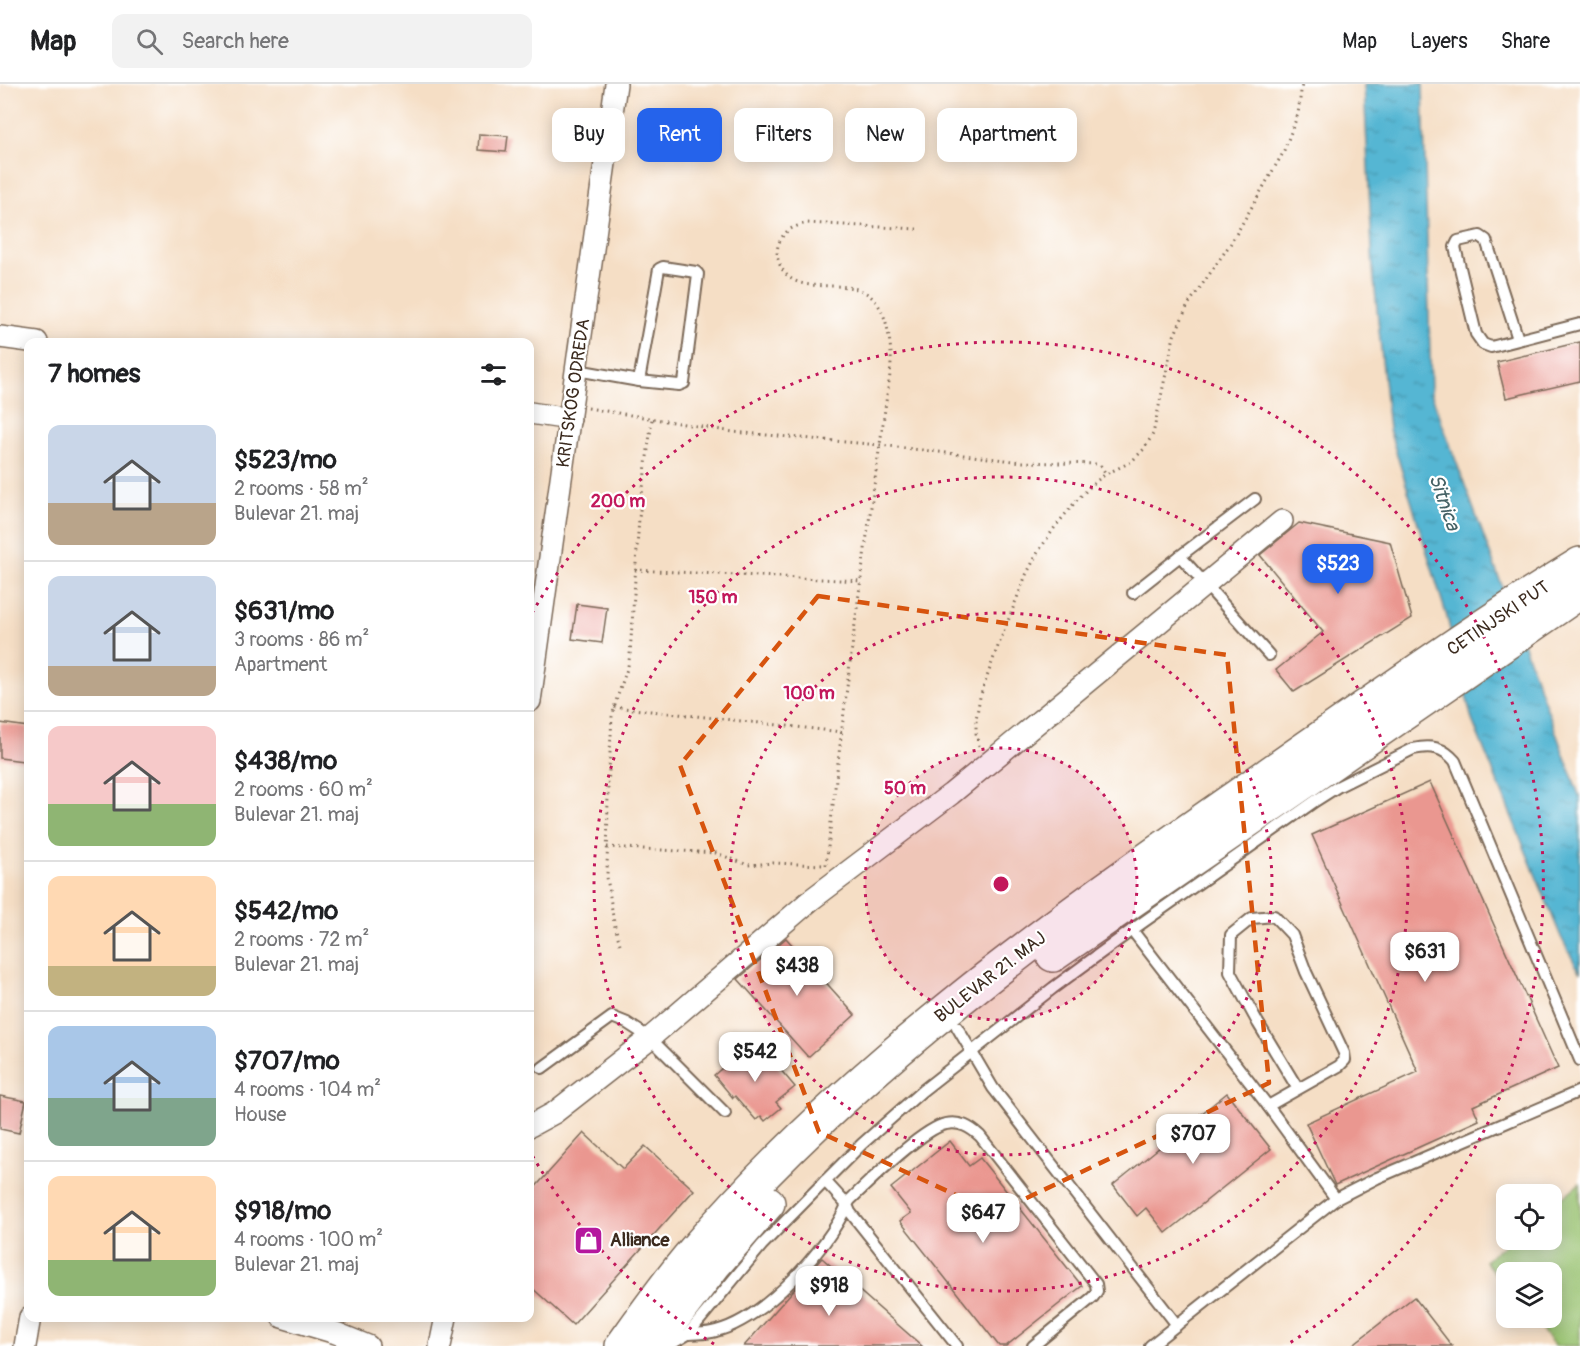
<!DOCTYPE html>
<meta charset="utf-8">
<style>
:root{--surface:#fff;--page:#f2f2f2;--text:#202124;--muted:#757577;--line:#e0e0e0;--accent:#2563eb}
body{margin:0;font-family:Pangolin,sans-serif;background:var(--page);color:var(--text);height:100vh;display:flex;flex-direction:column;font-size:22px;white-space:nowrap}
*{box-sizing:border-box;margin:0}
p{font-size:20px;color:var(--muted)}
.icon{flex:none;width:33px;height:33px;fill:none;stroke:currentColor;stroke-width:2;stroke-linecap:round;stroke-linejoin:round}
.map{position:relative;flex:1;overflow:hidden}
.drawer{position:absolute;left:24px;top:254px;width:510px;height:984px;display:flex;flex-direction:column;background:var(--surface);border-radius:12px;box-shadow:0 3px 15px #0003}
.drawer>*{flex:none}
.hud{position:absolute;left:552px;top:24px;width:570px;height:54px;display:flex;gap:12px}
.controls{position:absolute;left:1496px;top:1100px;display:grid;gap:12px}
.controls a{display:grid;place-items:center;width:66px;height:66px;border-radius:12px;background:var(--surface);box-shadow:0 3px 15px #0003;font-size:30px}
.price{position:absolute;translate:-50% -51px;padding:0 14px;border-radius:12px;background:#fff;color:#222;font-size:20px;line-height:39px;filter:drop-shadow(0 2px 3px #0008)}
.price::after{content:'';position:absolute;left:50%;top:36px;width:18px;height:14px;margin-left:-9px;background:inherit;clip-path:polygon(0 0,100% 0,50% 100%)}
.price.on{background:var(--accent);color:#fff}
ul{padding:0;list-style:none}
li{display:flex;align-items:center;gap:18px;height:150px;padding:0 24px}
li+li{border-top:2px solid var(--line)}
li span{display:grid;place-items:center;flex:none;width:168px;height:120px;border-radius:12px;color:#555}
li>.icon{margin-inline-start:auto}
span .icon{width:72px;height:72px;fill:#fffc;stroke-width:1}
li b{font-size:26px}
h2{display:flex;justify-content:space-between;align-items:center;height:72px;padding:0 24px;font-size:26px}
.tag{padding:0 21px;border-radius:12px;background:var(--surface);box-shadow:0 3px 15px #0003;font-size:21px;line-height:54px}
.tag.on{background:var(--accent);color:#fff}
header{display:flex;align-items:center;gap:36px;box-sizing:border-box;height:84px;padding:0 30px;background:var(--surface);border-bottom:2px solid var(--line)}
header strong{font-size:28px}
nav{display:flex;gap:33px;margin-inline-start:auto;font-size:21px}
.search{width:420px;height:54px;background:var(--page);display:flex;align-items:center;gap:15px;box-sizing:border-box;padding:0 21px;border-radius:12px;color:var(--muted);font-size:22px}
.map>svg:first-child{display:block}
</style>
<header>
<strong>Map</strong>
<div class="search"><svg class="icon" aria-label="search" viewBox="0 0 24 24"><circle cx="10" cy="10" r="6"/><path d="M15 15l6 6"/></svg>Search here</div>
<nav><a>Map</a><a>Layers</a><a>Share</a></nav>
</header>
<div class="map">
<svg width="1580" height="1262" viewBox="0 0 1580 1262">
<defs>
<pattern id="water-ripples" width="26" height="14" patternUnits="userSpaceOnUse" patternTransform="scale(1.5)"><rect width="26" height="14" fill="#54b6d3"/><path d="M2 4q2-2 4 0t4 0M15 11q2-2 4 0t4 0" fill="none" stroke="#4794ab"/></pattern>
</defs>
<rect width="100%" height="100%" fill="#fff"/>
<filter id="ink" filterUnits="userSpaceOnUse"><feTurbulence type="fractalNoise" baseFrequency=".0167" numOctaves="2"/><feDisplacementMap in="SourceGraphic" scale="12" xChannelSelector="R" yChannelSelector="G"/><feConvolveMatrix kernelMatrix="1 2 1 2 8 2 1 2 1" color-interpolation-filters="sRGB"/></filter>
<filter id="wash" filterUnits="userSpaceOnUse"><feTurbulence type="fractalNoise" baseFrequency=".008" numOctaves="4" result="noise"/><feDisplacementMap in="SourceGraphic" scale="24" xChannelSelector="R" yChannelSelector="G"/><feGaussianBlur stdDeviation="1.35" result="paint"/><feColorMatrix in="noise" values="0 0 0 0 0 0 0 0 0 0 0 0 0 0 0 0 0 1.4 0 .05"/><feComposite in="paint" operator="in"/></filter>
<g filter="url(#wash)">
<rect width="100%" height="100%" fill="#f5dec5"/>
<polygon fill="#97c16e" stroke="#697646" stroke-width="1.5" points="1580,1099 1580,1262 1555,1262 1531,1233 1551,1233 1551,1188 1506,1188 1506,1203 1485,1177 1512,1155 1551,1155 1551,1123"/>
<polygon fill="url(#water-ripples)" stroke="#487078" stroke-width="1.5" points="1364,0 1423,0 1431,309 1580,714 1580,889 1561,853 1472,636 1447,533 1389,345 1373,185"/>
<g id="blocks">
<g fill="#ea9790">
<polygon points="479,50 508,52 506,68 478,66"/>
<polygon points="1580,258 1580,297 1506,314 1497,278"/>
<polygon points="1299,439 1390,458 1412,534 1294,608 1276,586 1323,548 1260,471"/>
<polygon points="577,520 607,524 602,559 572,555"/>
<polygon points="0,639 28,643 23,677 0,674"/>
<polygon points="1430,698 1558,984 1473,1022 1479,1036 1335,1101 1306,1039 1418,988 1312,751"/>
<polygon points="786,854 855,931 808,973 738,895"/>
<polygon points="751,959 771,981 774,978 795,1003 776,1018 781,1024 765,1037 761,1032 756,1036 735,1012 733,1014 714,991"/>
<polygon points="1227,1009 1271,1065 1166,1149 1146,1124 1137,1132 1113,1101"/>
<polygon points="0,1012 26,1017 19,1049 0,1045"/>
<polygon points="584,1049 623,1085 645,1062 694,1106 573,1241 530,1202 530,1109"/>
<polygon points="950,1057 969,1082 980,1074 1082,1202 1006,1262 999,1262 900,1137 911,1129 891,1104"/>
<polygon points="822,1174 922,1262 744,1262"/>
<polygon points="1414,1213 1452,1262 1351,1262"/>
</g>
</g>
</g>
<g filter="url(#ink)">
<use href="#blocks" fill-opacity="0" stroke="#7c6958" stroke-width="1.5"/>
<g fill="none" stroke-linecap="round" stroke-linejoin="round">
<defs>
<g id="lane">
<polyline points="1518,255 1486,156 1480,152 1458,157 1455,163 1476,250 1483,260 1491,263 1580,240"/>
<polyline points="577,286 639,297 679,301 684,299 698,190 696,188 663,183 659,185 639,297"/>
<polyline points="1255,415 1180,472 1269,571"/>
<polyline points="1133,509 1180,472"/>
<polyline points="1132,846 1268,1022 1336,1115"/>
<polyline points="957,943 993,1004 1177,1241"/>
<polyline points="542,984 612,933 627,939 650,954 725,1029"/>
<polyline points="1268,1022 1339,982 1345,976 1344,969 1306,888 1292,851 1274,832 1252,834 1231,851 1230,888 1258,939 1298,1005"/>
<path d="M688 1250C697 1249 707 1250 716 1247 764 1235 827 1166 847 1121L825 1097"/>
<path d="M668 1262 688 1250 762 1161 825 1097 862 1060 922 1007 1053 904 1132 846 1315 717 1337 703 1413 665C1431 661 1443 663 1455 677L1580 976"/>
<path d="M957 1262 850 1128 847 1121 850 1116C869 1098 923 1044 946 1040 960 1037 970 1043 980 1052L1096 1200 1097 1207 1093 1213 1033 1262"/>
<polyline points="1150,1262 1336,1115 1377,1094 1580,1007"/>
</g>
<g id="street">
<polyline points="0,253 37,258"/>
<polyline points="530,329 570,335"/>
<polyline points="530,617 616,0"/>
<polyline points="530,1042 554,1029 650,954 812,815 951,710 1282,437"/>
<polyline points="282,1233 336,1249 368,1262"/>
<polyline points="25,1262 30,1233"/>
<polyline points="440,1262 446,1233"/>
</g>
<g id="primary">
<polyline points="1053,871 1580,508"/>
<path d="M622 1262C645 1230 668 1197 694 1167 852 983 1050 842 1249 704 1358 628 1466 550 1580 480"/>
<polyline points="652,1262 714,1181 768,1119"/>
</g>
</defs>
<use href="#lane" stroke="#7c6958" stroke-width="14"/>
<use href="#street" stroke="#7c6958" stroke-width="24"/>
<use href="#primary" stroke="#7c6958" stroke-width="36"/>
<g stroke="#7c6958" stroke-width="3" stroke-dasharray="1.5 4.5" stroke-linecap="butt">
<polyline points="588,324 733,348 880,361 1022,378 1097,380 1101,382 1106,390"/>
<polyline points="635,486 861,497"/>
<polyline points="614,623 842,648"/>
<polyline points="979,662 976,649 976,635 980,613 995,570 1026,491 1038,468 1055,443 1076,417 1095,398 1106,390 1131,378 1144,365 1153,350 1174,252 1188,221 1231,159 1283,69 1298,30 1302,0"/>
<polyline points="607,763 716,769 748,781 774,779 824,781"/>
<path d="M826 781C839 669 852 556 868 444 874 402 880 360 886 318 888 303 892 284 891 269 889 249 886 224 869 211 842 191 796 216 780 181 776 173 776 163 781 155 786 145 796 142 807 139L917 145"/>
<polyline points="620,860 614,839 607,793 608,704 612,633 616,617 628,582 630,571 639,434 652,335"/>
</g>
<use href="#lane" stroke="#fff" stroke-width="10"/>
<use href="#street" stroke="#fff" stroke-width="21"/>
<use href="#primary" stroke="#fff" stroke-width="33"/>
</g>
</g>
<path fill="none" stroke="#d7540e" stroke-width="4.5" stroke-dasharray="12 8" stroke-linejoin="round" d="M818 512 1227 571 1269 999 995 1129 819 1048 680 681Z"/>
<circle cx="1001" cy="800" r="136" fill="#c2185b" fill-opacity=".12"/>
<g fill="none" stroke="#c2185b" stroke-width="3" stroke-dasharray="3 6">
<circle cx="1001" cy="800" r="136"/>
<circle cx="1001" cy="800" r="271"/>
<circle cx="1001" cy="800" r="407"/>
<path d="M714 1260A542 542 0 0 1 532 1071M532 529A542 542 0 1 1 1288 1260"/>
</g>
<defs>
<symbol id="shop-square" viewBox="-11 -11 22 22"><rect x="-9" y="-9" width="18" height="18" rx="4" fill="#b5179e" stroke="#fff"/><path d="M-5-2.5h2.3a2.7 3.5 0 0 1 5.4 0H5L5.5 6h-11ZM-1.5-2.5h3a1.5 2.3 0 0 0-3 0Z" fill="#fff"/></symbol>
</defs>
<g fill-rule="evenodd">
<use href="#shop-square" x="572" y="1140" width="33" height="33"/>
</g>
<g text-anchor="middle" stroke-width="4.5" stroke-linejoin="round" paint-order="stroke">
<g font-size="18" fill="#3b2a1e" stroke="#fff">
<text transform="translate(573 309) rotate(-82)" y="6">KRITSKOG ODREDA</text>
<text transform="translate(1498 534) rotate(-34)" y="6">CETINJSKI PUT</text>
<text transform="translate(990 893) rotate(-38)" y="6">BULEVAR 21. MAJ</text>
</g>
<g font-size="18" font-weight="bold" fill="#3b2a1e" stroke="#fff" text-anchor="start">
<text x="610" y="1162">Alliance</text>
</g>
<g font-size="20" font-style="italic" fill="#456266" stroke="#fff">
<text transform="translate(1445 418) rotate(71)" y="7">Sitnica</text>
</g>
</g>
<circle cx="1001" cy="800" r="9" fill="#c2185b" stroke="#fff" stroke-width="3"/>
<g font-size="18" text-anchor="middle" font-weight="bold" fill="#c2185b" stroke="#fff" stroke-width="4.5" stroke-linejoin="round" paint-order="stroke">
<text x="618" y="423">200 m</text>
<text x="713" y="519">150 m</text>
<text x="809" y="615">100 m</text>
<text x="905" y="710">50 m</text>
</g>
</svg>
<div class="controls">
<a><svg class="icon" aria-label="locate" viewBox="0 0 24 24"><circle cx="12" cy="12" r="6"/><path d="M12 2v4M12 18v4M2 12h4M18 12h4"/></svg></a>
<a><svg class="icon" aria-label="layers" viewBox="0 0 24 24"><path d="M12 4l9 5-9 5-9-5zM3 14l9 5 9-5"/></svg></a>
</div>
<b class="price on" style="left:1338px;top:511px">$523</b>
<b class="price" style="left:1425px;top:899px">$631</b>
<b class="price" style="left:797px;top:913px">$438</b>
<b class="price" style="left:755px;top:999px">$542</b>
<b class="price" style="left:1193px;top:1081px">$707</b>
<b class="price" style="left:983px;top:1160px">$647</b>
<b class="price" style="left:829px;top:1233px">$918</b>
<div class="hud">
<a class="tag">Buy</a>
<a class="tag on">Rent</a>
<a class="tag">Filters</a>
<a class="tag">New</a>
<a class="tag">Apartment</a>
</div>
<section class="drawer">
<h2>7 homes<svg class="icon" aria-label="filters" viewBox="0 0 24 24"><path d="M4 7h16M4 17h16"/><circle cx="9" cy="7" r="2"/><circle cx="15" cy="17" r="2"/></svg></h2>
<ul>
<li><span style="background:linear-gradient(#c9d6e8 65%,#b9a48a 0)"><svg class="icon" aria-label="home" viewBox="0 0 24 24"><path d="M3 11l9-7 9 7M6 9v11h12V9"/></svg></span><div><b>$523/mo</b><p>2 rooms · 58 m²</p><p>Bulevar 21. maj</p></div></li>
<li><span style="background:linear-gradient(#c9d6e8 75%,#b9a48a 0)"><svg class="icon" aria-label="home" viewBox="0 0 24 24"><path d="M3 11l9-7 9 7M6 9v11h12V9"/></svg></span><div><b>$631/mo</b><p>3 rooms · 86 m²</p><p>Apartment</p></div></li>
<li><span style="background:linear-gradient(#f6c9c9 65%,#8fb573 0)"><svg class="icon" aria-label="home" viewBox="0 0 24 24"><path d="M3 11l9-7 9 7M6 9v11h12V9"/></svg></span><div><b>$438/mo</b><p>2 rooms · 60 m²</p><p>Bulevar 21. maj</p></div></li>
<li><span style="background:linear-gradient(#ffd9b3 75%,#c2b280 0)"><svg class="icon" aria-label="home" viewBox="0 0 24 24"><path d="M3 11l9-7 9 7M6 9v11h12V9"/></svg></span><div><b>$542/mo</b><p>2 rooms · 72 m²</p><p>Bulevar 21. maj</p></div></li>
<li><span style="background:linear-gradient(#a9c7e8 60%,#7fa58c 0)"><svg class="icon" aria-label="home" viewBox="0 0 24 24"><path d="M3 11l9-7 9 7M6 9v11h12V9"/></svg></span><div><b>$707/mo</b><p>4 rooms · 104 m²</p><p>House</p></div></li>
<li><span style="background:linear-gradient(#ffd9b3 70%,#8fb573 0)"><svg class="icon" aria-label="home" viewBox="0 0 24 24"><path d="M3 11l9-7 9 7M6 9v11h12V9"/></svg></span><div><b>$918/mo</b><p>4 rooms · 100 m²</p><p>Bulevar 21. maj</p></div></li>
</ul>
</section>
</div>
